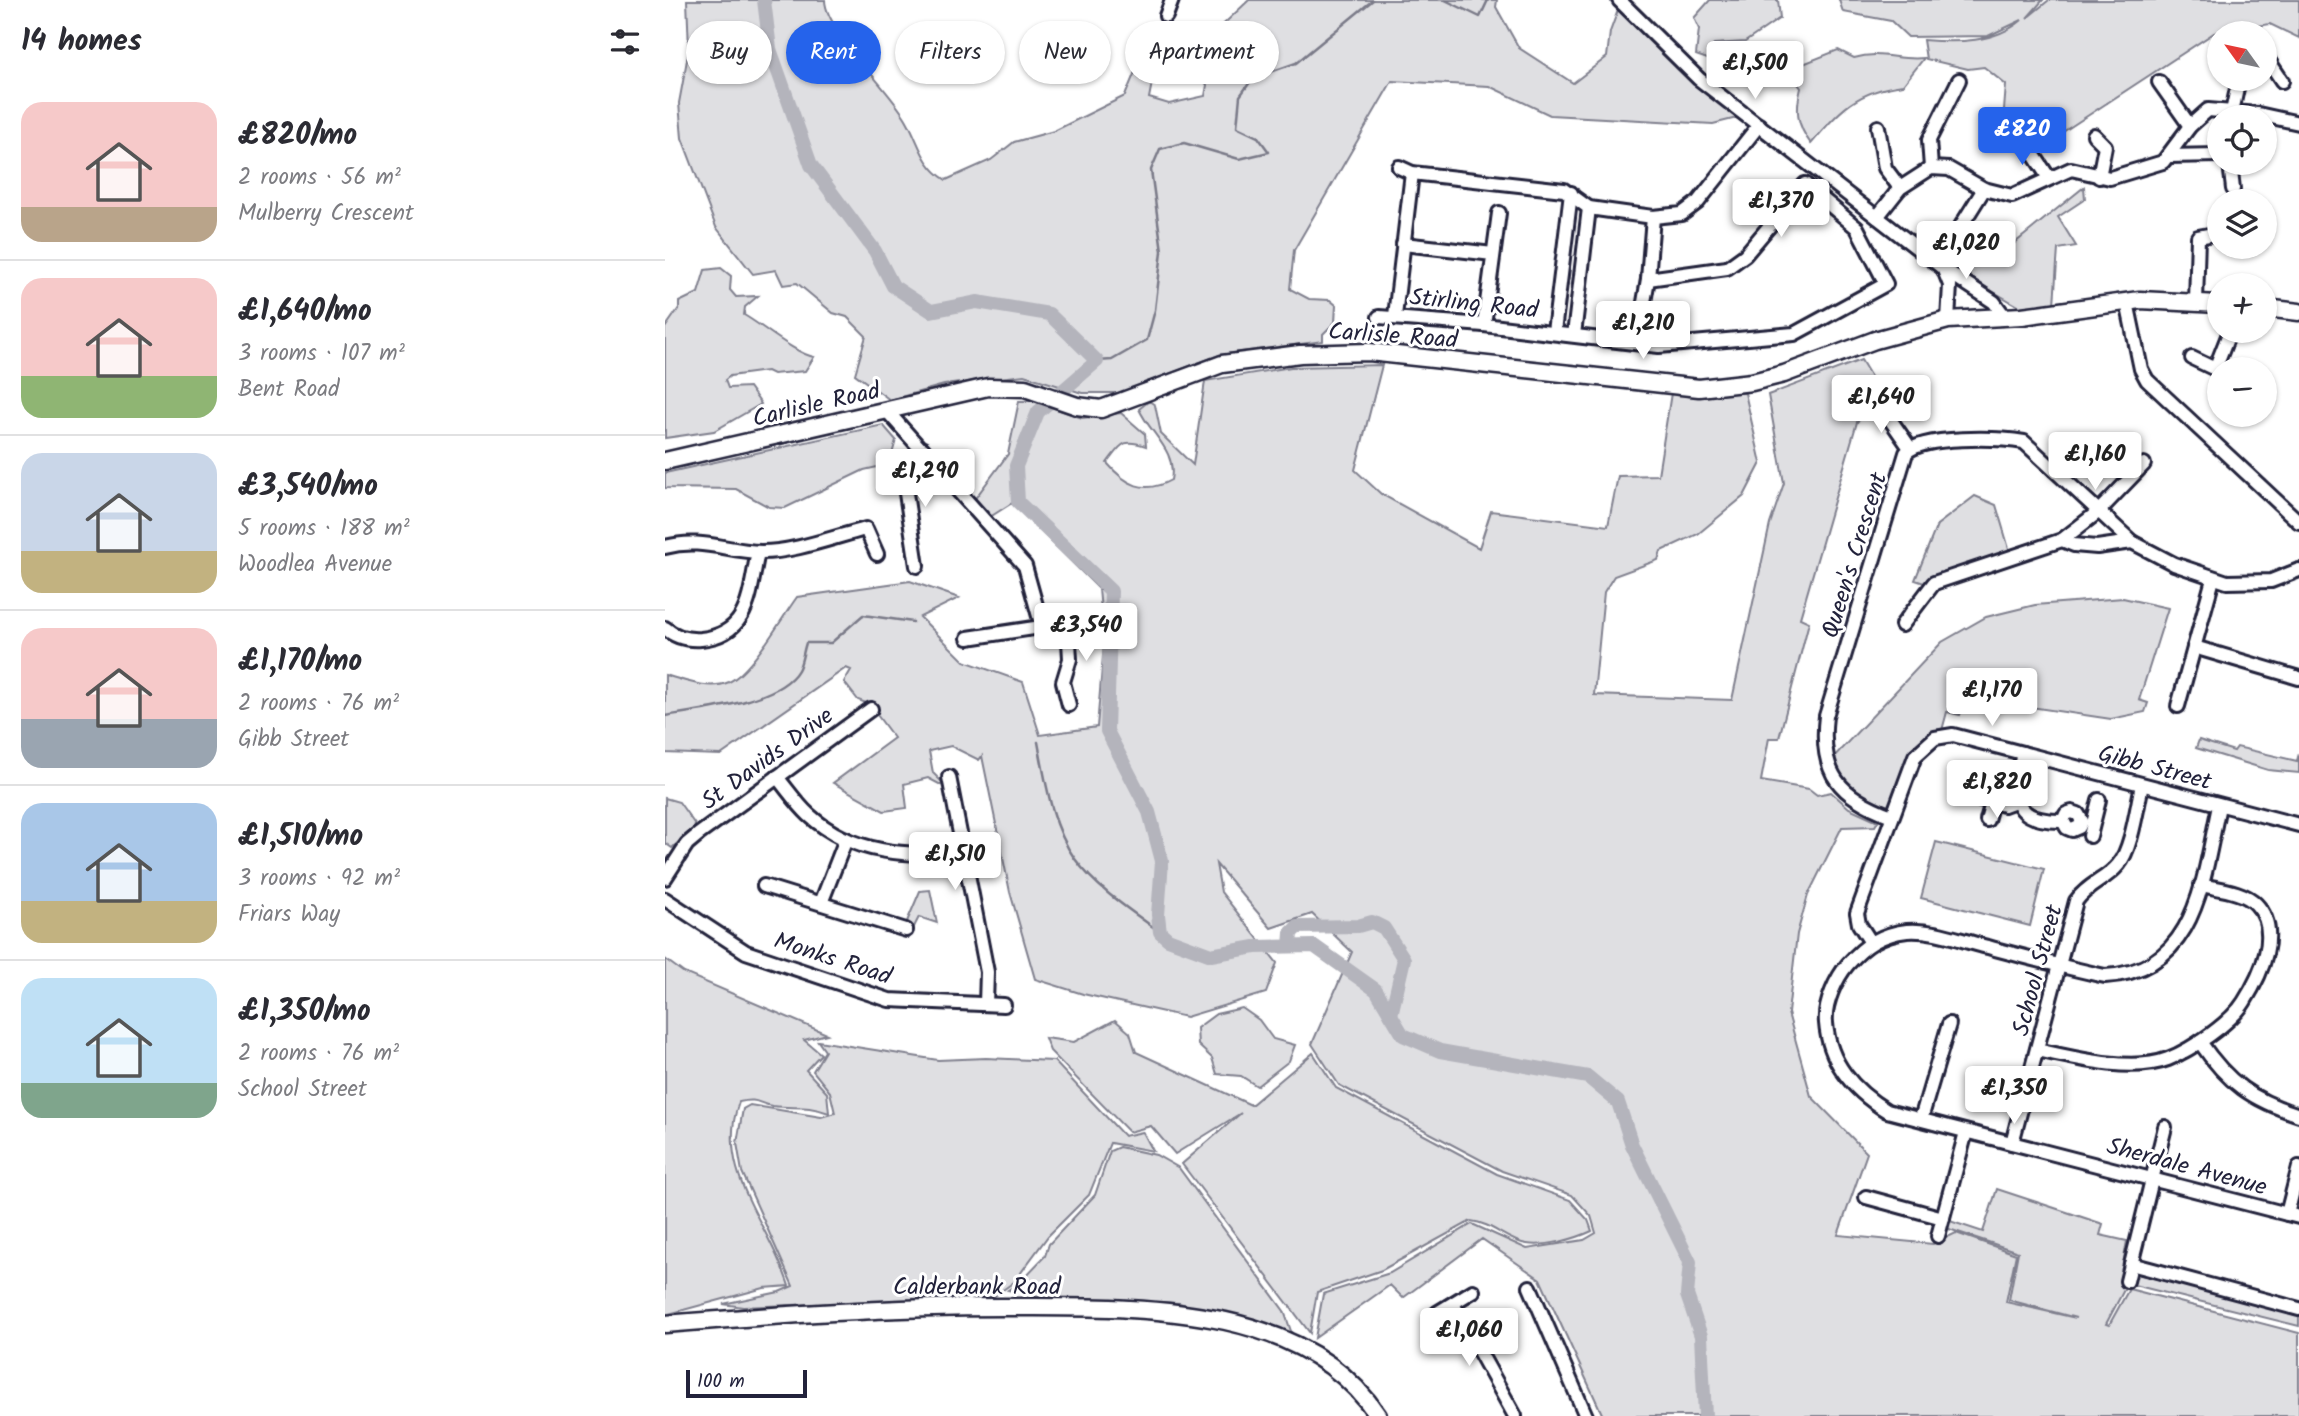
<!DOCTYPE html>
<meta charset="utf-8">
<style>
:root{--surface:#fff;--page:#f7f7f7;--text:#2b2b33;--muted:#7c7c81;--line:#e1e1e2;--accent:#2563eb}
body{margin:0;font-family:Kalam,sans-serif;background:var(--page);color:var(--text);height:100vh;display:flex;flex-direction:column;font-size:26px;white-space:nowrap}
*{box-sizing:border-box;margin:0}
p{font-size:23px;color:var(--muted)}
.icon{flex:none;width:38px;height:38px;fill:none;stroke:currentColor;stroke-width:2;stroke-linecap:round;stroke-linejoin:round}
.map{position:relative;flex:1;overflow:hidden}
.details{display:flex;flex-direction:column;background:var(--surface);width:665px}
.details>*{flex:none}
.banner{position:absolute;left:21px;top:21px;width:665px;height:63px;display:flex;gap:14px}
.needle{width:46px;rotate:303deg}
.controls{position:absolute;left:1542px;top:21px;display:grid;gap:14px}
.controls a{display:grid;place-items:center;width:70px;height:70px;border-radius:50%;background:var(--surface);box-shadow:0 2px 5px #0004;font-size:35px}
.scale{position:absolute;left:21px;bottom:18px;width:121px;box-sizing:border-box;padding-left:7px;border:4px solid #22223b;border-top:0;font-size:19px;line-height:24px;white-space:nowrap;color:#22223b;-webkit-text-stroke:5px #fff;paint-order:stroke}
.price{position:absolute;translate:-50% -60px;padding:0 16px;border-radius:7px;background:#fff;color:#222;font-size:23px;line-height:46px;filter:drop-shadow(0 2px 4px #0008)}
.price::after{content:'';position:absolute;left:50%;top:42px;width:21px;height:16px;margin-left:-10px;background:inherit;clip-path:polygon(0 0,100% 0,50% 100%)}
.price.active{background:var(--accent);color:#fff}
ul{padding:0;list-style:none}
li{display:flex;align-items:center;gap:21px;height:175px;padding:0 21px}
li+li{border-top:2px solid var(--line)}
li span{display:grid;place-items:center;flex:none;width:196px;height:140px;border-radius:21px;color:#555}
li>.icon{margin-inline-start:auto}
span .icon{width:84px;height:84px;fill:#fffc;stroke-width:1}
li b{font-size:30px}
h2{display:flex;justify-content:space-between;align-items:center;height:84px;padding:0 21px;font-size:30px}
.tag{padding:0 24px;border-radius:32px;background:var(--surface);box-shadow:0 2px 5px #0004;font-size:24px;line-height:63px}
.tag.active{background:var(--accent);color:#fff}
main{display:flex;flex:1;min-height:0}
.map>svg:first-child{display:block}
</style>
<main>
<section class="details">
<h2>14 homes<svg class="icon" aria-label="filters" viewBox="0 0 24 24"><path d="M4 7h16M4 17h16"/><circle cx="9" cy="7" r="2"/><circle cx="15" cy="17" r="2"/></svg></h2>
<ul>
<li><span style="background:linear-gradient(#f6c9c9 75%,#b9a48a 0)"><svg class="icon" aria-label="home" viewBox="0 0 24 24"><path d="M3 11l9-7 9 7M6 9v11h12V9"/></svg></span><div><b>£820/mo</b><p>2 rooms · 56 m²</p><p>Mulberry Crescent</p></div></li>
<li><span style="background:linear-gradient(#f6c9c9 70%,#8fb573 0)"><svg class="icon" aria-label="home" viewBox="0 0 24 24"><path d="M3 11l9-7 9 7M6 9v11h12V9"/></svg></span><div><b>£1,640/mo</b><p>3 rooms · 107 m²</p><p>Bent Road</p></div></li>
<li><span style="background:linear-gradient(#c9d6e8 70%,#c2b280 0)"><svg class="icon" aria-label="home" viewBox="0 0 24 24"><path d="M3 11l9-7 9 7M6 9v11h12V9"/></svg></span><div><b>£3,540/mo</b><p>5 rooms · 188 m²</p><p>Woodlea Avenue</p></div></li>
<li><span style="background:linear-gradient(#f6c9c9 65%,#9aa5b1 0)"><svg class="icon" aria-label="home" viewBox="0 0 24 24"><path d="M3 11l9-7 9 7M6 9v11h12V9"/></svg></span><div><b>£1,170/mo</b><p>2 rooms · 76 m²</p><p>Gibb Street</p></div></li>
<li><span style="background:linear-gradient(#a9c7e8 70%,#c2b280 0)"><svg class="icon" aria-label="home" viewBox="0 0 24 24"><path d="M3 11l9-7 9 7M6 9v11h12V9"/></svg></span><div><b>£1,510/mo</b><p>3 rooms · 92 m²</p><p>Friars Way</p></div></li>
<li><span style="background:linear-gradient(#bfe0f5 75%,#7fa58c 0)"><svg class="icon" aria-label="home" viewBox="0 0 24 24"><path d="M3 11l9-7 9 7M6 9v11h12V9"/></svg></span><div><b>£1,350/mo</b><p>2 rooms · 76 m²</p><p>School Street</p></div></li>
</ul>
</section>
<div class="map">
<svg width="1634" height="1416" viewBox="0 0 1634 1416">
<rect width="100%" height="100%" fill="#fff"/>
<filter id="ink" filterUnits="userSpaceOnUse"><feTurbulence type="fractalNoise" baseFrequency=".0143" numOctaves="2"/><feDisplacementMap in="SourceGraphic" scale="14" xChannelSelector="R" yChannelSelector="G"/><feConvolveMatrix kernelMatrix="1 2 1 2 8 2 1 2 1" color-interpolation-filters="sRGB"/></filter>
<g filter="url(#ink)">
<g fill="#dfdfe2" stroke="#80808e" stroke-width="2">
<path d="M22 0H160C160 29 224 89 241 119 255 143 256 164 281 180L326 160 349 142 389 131 460 96 484 38 495 42 484 98 504 104 540 96 542 85 533 70 546 36 584 0H832L831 7 854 48 908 83 942 57 945 32 953 10 1072 118 1048 124 885 115 824 86 727 81 629 250 625 289 644 299 665 300 671 305 670 322 658 334V341L554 355 454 393H417L359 375 279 385 225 400 190 374 201 336 182 317 168 313 132 283 118 285 111 270 88 274 51 227 17 138 14 103 24 49Z"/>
<polygon points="1045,0 1113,0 1115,18 1080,42 1049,44 1045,60 1031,55 1034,29 1029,18"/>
<path d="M1174 0H1378L1362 18 1384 0H1634V38L1605 24 1549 33 1378 145 1373 139 1366 142 1355 136 1356 131 1339 110 1341 85 1319 67 1303 69 1261 59 1258 40C1292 43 1330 43 1357 20L1323 36 1243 37 1226 21 1178 12Z"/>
<path d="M1173 50 1189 58C1217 50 1232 61 1259 58L1238 85C1191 91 1175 110 1146 144 1132 125 1130 111 1136 88L1123 70Z"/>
<polygon points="1419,187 1420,199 1393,217 1411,246 1393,249 1389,304 1357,308 1301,276 1302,269 1330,259"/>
<path d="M56 268 66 276 65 290 71 297 93 296 80 307 79 315C98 326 131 354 149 357L140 371 108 374 102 371 65 376 60 380 63 388 84 387 96 404 49 431 0 438V328L14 308V302L33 293 40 270Z"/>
<path d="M1196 360 1217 395 1192 422 1135 618 1144 622 1114 738H1104L1096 781 1144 789 1152 795 1166 792 1184 808 1213 821 1210 826 1177 827 1143 895 1132 934 1123 1013 1146 1096 1202 1153 1173 1235 1268 1244 1291 1233 1351 1254 1341 1302 1411 1318 1344 1300 1353 1252 1281 1228 1282 1220 1318 1232 1332 1189 1438 1224 1435 1235 1462 1241 1457 1270 1634 1315V1326L1469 1285 1461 1286 1441 1324 1444 1325 1464 1289 1634 1333V1416H938L875 1279 817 1239 738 1298 725 1285 650 1338 658 1294 725 1273 807 1224 862 1249 919 1240 931 1233 926 1216 907 1195 837 1171 674 1085 647 1044 687 952 647 914 606 928 551 864 556 892 612 963 601 993 521 1017 418 994 370 979 345 892 317 756 314 760 286 746 264 751 268 773 277 782 276 785 263 778 239 784 242 808 219 811 168 783 229 738 204 704 193 700 179 682 186 670 181 668 56 755 0 753V675C19 680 44 691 64 682 87 671 116 619 132 597L245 581 294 598 255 617 299 661 358 682 375 735 432 727 439 643 434 589 347 503 325 517 309 500 343 454 354 401H370L417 418 456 413 480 434 481 446C457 438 457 444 442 463 461 485 479 495 506 480 512 451 486 435 474 409L484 401 490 405 496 434 528 465 540 381 626 367 717 365 690 470 716 494 814 548 826 511 943 526 953 476 993 475 1006 393H1080L1096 463 1079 496 1033 534 996 551 993 560 949 576 939 592 929 695 1067 700 1105 524 1119 483 1103 395Z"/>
<polygon points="218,425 231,440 226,458 235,465 229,471 221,465 199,470 120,508 104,507 71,489 0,488 0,473"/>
<polygon points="1310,496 1331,505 1345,552 1262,584 1250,580 1272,525"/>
<polygon points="1458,598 1503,608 1474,700 1483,703 1480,712 1446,719 1319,700 1299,704 1295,715 1282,712 1276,734 1261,741 1226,813 1198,802 1164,762 1277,642 1321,617 1370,605"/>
<polygon points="1534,740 1569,751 1572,747 1632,761 1634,753 1634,773 1603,770 1531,748"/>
<polygon points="0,798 14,802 31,826 7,848 0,843"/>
<polygon points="1271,842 1379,869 1365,926 1256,898"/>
<polygon points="265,890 272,923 254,917 249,927 241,924 255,891"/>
<path d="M0 959 19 973 162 1034 139 1040 156 1054 141 1070 162 1093 164 1113C140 1104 130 1109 107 1106 91 1103 94 1098 74 1102 49 1170 104 1223 124 1286L99 1288 0 1315Z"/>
<polygon points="577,1008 594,1020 608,1039 630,1045 624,1061 592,1086 576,1076 552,1074 547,1058 533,1045 532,1028 551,1014"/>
<path d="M450 1020 465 1033 471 1052 586 1105 648 1053 671 1088 832 1174 905 1200 923 1220 927 1231C910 1239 881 1247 862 1244 842 1241 827 1223 806 1221L717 1270 652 1292 645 1333 517 1164 576 1113 510 1154 486 1126 464 1132 385 1051 380 1038 409 1042Z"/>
<polygon points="153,1041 273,1060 321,1058 389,1061 459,1136 478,1132 488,1151 445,1143 424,1195 383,1236 349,1282 328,1297 78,1307 58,1304 114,1292 128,1286 77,1172 72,1143 78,1109 85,1105 156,1117 170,1113 165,1092 148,1071 160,1051"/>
<polygon points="454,1147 491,1155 514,1168 619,1311 627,1334 514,1303 373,1297 343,1290 356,1281 380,1256 384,1244 430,1195 445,1151"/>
</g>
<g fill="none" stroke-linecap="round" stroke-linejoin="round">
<g stroke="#7a7a88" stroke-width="2.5">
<polyline points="780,0 815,17 823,0"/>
<polyline points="432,361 447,360 482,340 490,310 497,251 486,170 495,149 519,143 574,159 604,152 593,137 572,127 575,96 588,78 631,63 708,0"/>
<path d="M0 716C34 710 114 703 133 670 137 663 138 652 141 643H166L198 615 248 622"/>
<path d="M373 742C380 779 387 827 410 859 432 889 466 911 495 932"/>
</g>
<g stroke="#b4b4bc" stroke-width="14">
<polyline points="99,0 105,49 146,165 210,251 228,286 266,311 312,302 384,314 432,361 373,412 351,466 353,502 446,591 442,731 484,812 497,861 493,915 495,932 503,939 546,955 590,947 649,946 711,990 738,1035 775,1051 923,1077 953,1102 967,1145 1025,1262 1022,1295 1036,1336 1040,1416"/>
<polyline points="625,946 626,933 632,927 693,926 707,922 719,928 739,959 726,1015"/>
</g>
<defs>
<g id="minor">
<polyline points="954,0 1034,79 1279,269 1329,302 1340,317"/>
<polyline points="501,16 507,0"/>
<polyline points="1600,62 1603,60 1617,81"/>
<polyline points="1494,82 1525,126"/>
<polyline points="1567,112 1574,79"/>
<polyline points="1213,127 1220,168 1235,188"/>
<polyline points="1429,135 1440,146 1434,177"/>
<polyline points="1351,138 1365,149 1384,178"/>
<polyline points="1503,156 1554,155"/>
<polyline points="1565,163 1568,189"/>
<polyline points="734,167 747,173 899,190 924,208 988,217 1017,214 1033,202 1094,125"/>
<polyline points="1266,168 1264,140 1294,80"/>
<polyline points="1212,217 1235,188 1266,168 1284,169 1319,189 1347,196 1406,169 1445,178 1498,162 1525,126 1543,110 1593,114 1634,123"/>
<polyline points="1269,237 1286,242 1286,256"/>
<polyline points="1286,242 1319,189"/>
<polyline points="738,244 828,254"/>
<polyline points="1279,270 1285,285 1283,320"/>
<polyline points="1462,302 1476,369 1482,380 1634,522"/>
<polyline points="1531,302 1533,237 1554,233"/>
<polyline points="730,316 747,173"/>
<polyline points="714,317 819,325 994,346 1129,334 1221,284 1192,228 1140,184 1080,255 1062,268 983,279"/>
<polyline points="819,325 834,213"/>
<polyline points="889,332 906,193"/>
<polyline points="909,335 924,208"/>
<polyline points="972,343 983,279 988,217"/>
<polyline points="1527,358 1550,369 1565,331"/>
<polyline points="1213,402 1245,448"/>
<polyline points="222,411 360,566 377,627"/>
<polyline points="1397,540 1433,512 1479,464"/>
<path d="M0 547C37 537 60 551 96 552 130 552 168 537 201 529L212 554"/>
<polyline points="252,566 239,480 244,466 258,449"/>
<polyline points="403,623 405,659 398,682 404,705"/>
<polyline points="1237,625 1269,583 1397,540 1409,545 1432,547 1467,542 1509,564 1562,582 1606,581 1634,570"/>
<path d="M0 628C10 637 23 640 36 639 86 634 84 592 93 552"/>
<polyline points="303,638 422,620"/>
<polyline points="1529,647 1634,678"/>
<polyline points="1513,706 1548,579"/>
<path d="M1358 753C1348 796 1344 822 1398 821L1401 814 1407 812 1413 814 1417 821 1414 827 1407 830 1402 828 1398 821"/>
<path d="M112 777C122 789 132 804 144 815 189 856 242 855 299 854"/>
<polyline points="284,777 322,972 321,1004"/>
<polyline points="1312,798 1339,805 1350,801"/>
<path d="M1554 806C1538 877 1533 971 1440 976 1398 967 1357 956 1315 945 1292 939 1266 929 1242 931 1216 934 1200 945 1183 964 1171 978 1159 1004 1161 1023 1164 1063 1188 1090 1222 1111L1634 1217"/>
<path d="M1227 816C1175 797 1154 774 1161 716L1241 453C1257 435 1335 438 1359 442L1467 542"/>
<polyline points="1322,820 1327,802"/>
<polyline points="1425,836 1434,800"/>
<polyline points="0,878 22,844 34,834 206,709"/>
<polyline points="99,886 241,930"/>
<polyline points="0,899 81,952 224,1000 339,1005"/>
<polyline points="156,903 181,839"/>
<polyline points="1205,941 1194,924 1192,913 1250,756 1270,738 1288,735 1634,825"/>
<path d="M1535 1042C1563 1083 1587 1100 1634 1115"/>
<path d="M1372 1050C1409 1058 1467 1073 1503 1059 1526 1050 1566 1023 1579 1002 1596 975 1617 931 1591 904 1579 891 1553 889 1536 885"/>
<polyline points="1256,1119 1284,1024"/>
<path d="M1347 1143 1411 901C1424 883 1441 880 1453 865 1467 849 1472 806 1477 785"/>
<polyline points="1201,1197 1278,1218"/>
<polyline points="1622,1214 1634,1167"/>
<polyline points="1273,1236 1301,1132"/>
<polyline points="1466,1264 1634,1309"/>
<polyline points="1462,1281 1500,1127"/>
<polyline points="865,1287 921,1416"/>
<polyline points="788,1304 850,1416"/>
<polyline points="772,1313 808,1291"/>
</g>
<g id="major">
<polyline points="1600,308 1634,312"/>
<polyline points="0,461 323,387 360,388 412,406 436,409 557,364 635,354 704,352 1034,388 1087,382 1119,374 1210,340 1283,320 1357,316 1475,300 1554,304"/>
<path d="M0 1324C113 1315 225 1307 339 1307 462 1308 637 1298 713 1416"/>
</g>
</defs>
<use href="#minor" stroke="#22223b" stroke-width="18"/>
<use href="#major" stroke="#22223b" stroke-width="21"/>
<use href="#minor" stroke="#fff" stroke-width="12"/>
<use href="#major" stroke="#fff" stroke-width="16"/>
</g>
</g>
<g text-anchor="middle" stroke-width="6" stroke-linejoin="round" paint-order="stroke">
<g font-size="24" fill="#22223b" stroke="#fff">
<text transform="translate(809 303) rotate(6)" y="8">Stirling Road</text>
<text transform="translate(728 335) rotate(4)" y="8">Carlisle Road</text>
<text transform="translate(151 404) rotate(-13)" y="8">Carlisle Road</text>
<text transform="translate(1189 555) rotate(-73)" y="8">Queen's Crescent</text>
<text transform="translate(102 758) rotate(-36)" y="8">St Davids Drive</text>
<text transform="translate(1490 767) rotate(15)" y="8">Gibb Street</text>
<text transform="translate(168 958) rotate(18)" y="8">Monks Road</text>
<text transform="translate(1372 970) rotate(-75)" y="8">School Street</text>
<text transform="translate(1522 1166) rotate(15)" y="8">Sherdale Avenue</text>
<text x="312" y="1294">Calderbank Road</text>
</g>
</g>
</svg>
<div class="controls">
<a><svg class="needle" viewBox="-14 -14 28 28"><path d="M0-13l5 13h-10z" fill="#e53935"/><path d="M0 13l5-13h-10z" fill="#7c7c81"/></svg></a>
<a><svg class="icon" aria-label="locate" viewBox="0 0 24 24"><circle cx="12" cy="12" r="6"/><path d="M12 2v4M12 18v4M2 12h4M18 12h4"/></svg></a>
<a><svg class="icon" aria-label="layers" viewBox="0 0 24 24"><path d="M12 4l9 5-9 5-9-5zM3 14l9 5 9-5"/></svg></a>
<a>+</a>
<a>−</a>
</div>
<div class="scale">100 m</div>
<b class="price" style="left:1090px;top:101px">£1,500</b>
<b class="price active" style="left:1357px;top:167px">£820</b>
<b class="price" style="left:1116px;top:239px">£1,370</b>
<b class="price" style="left:1301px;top:281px">£1,020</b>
<b class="price" style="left:978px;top:361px">£1,210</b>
<b class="price" style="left:1216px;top:435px">£1,640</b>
<b class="price" style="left:1430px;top:492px">£1,160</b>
<b class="price" style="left:260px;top:509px">£1,290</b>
<b class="price" style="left:421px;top:663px">£3,540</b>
<b class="price" style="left:1327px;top:728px">£1,170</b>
<b class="price" style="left:1332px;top:820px">£1,820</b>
<b class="price" style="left:290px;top:892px">£1,510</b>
<b class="price" style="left:1349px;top:1126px">£1,350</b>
<b class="price" style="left:804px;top:1368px">£1,060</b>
<div class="banner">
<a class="tag">Buy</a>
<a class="tag active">Rent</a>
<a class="tag">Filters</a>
<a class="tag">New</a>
<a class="tag">Apartment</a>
</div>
</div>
</main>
